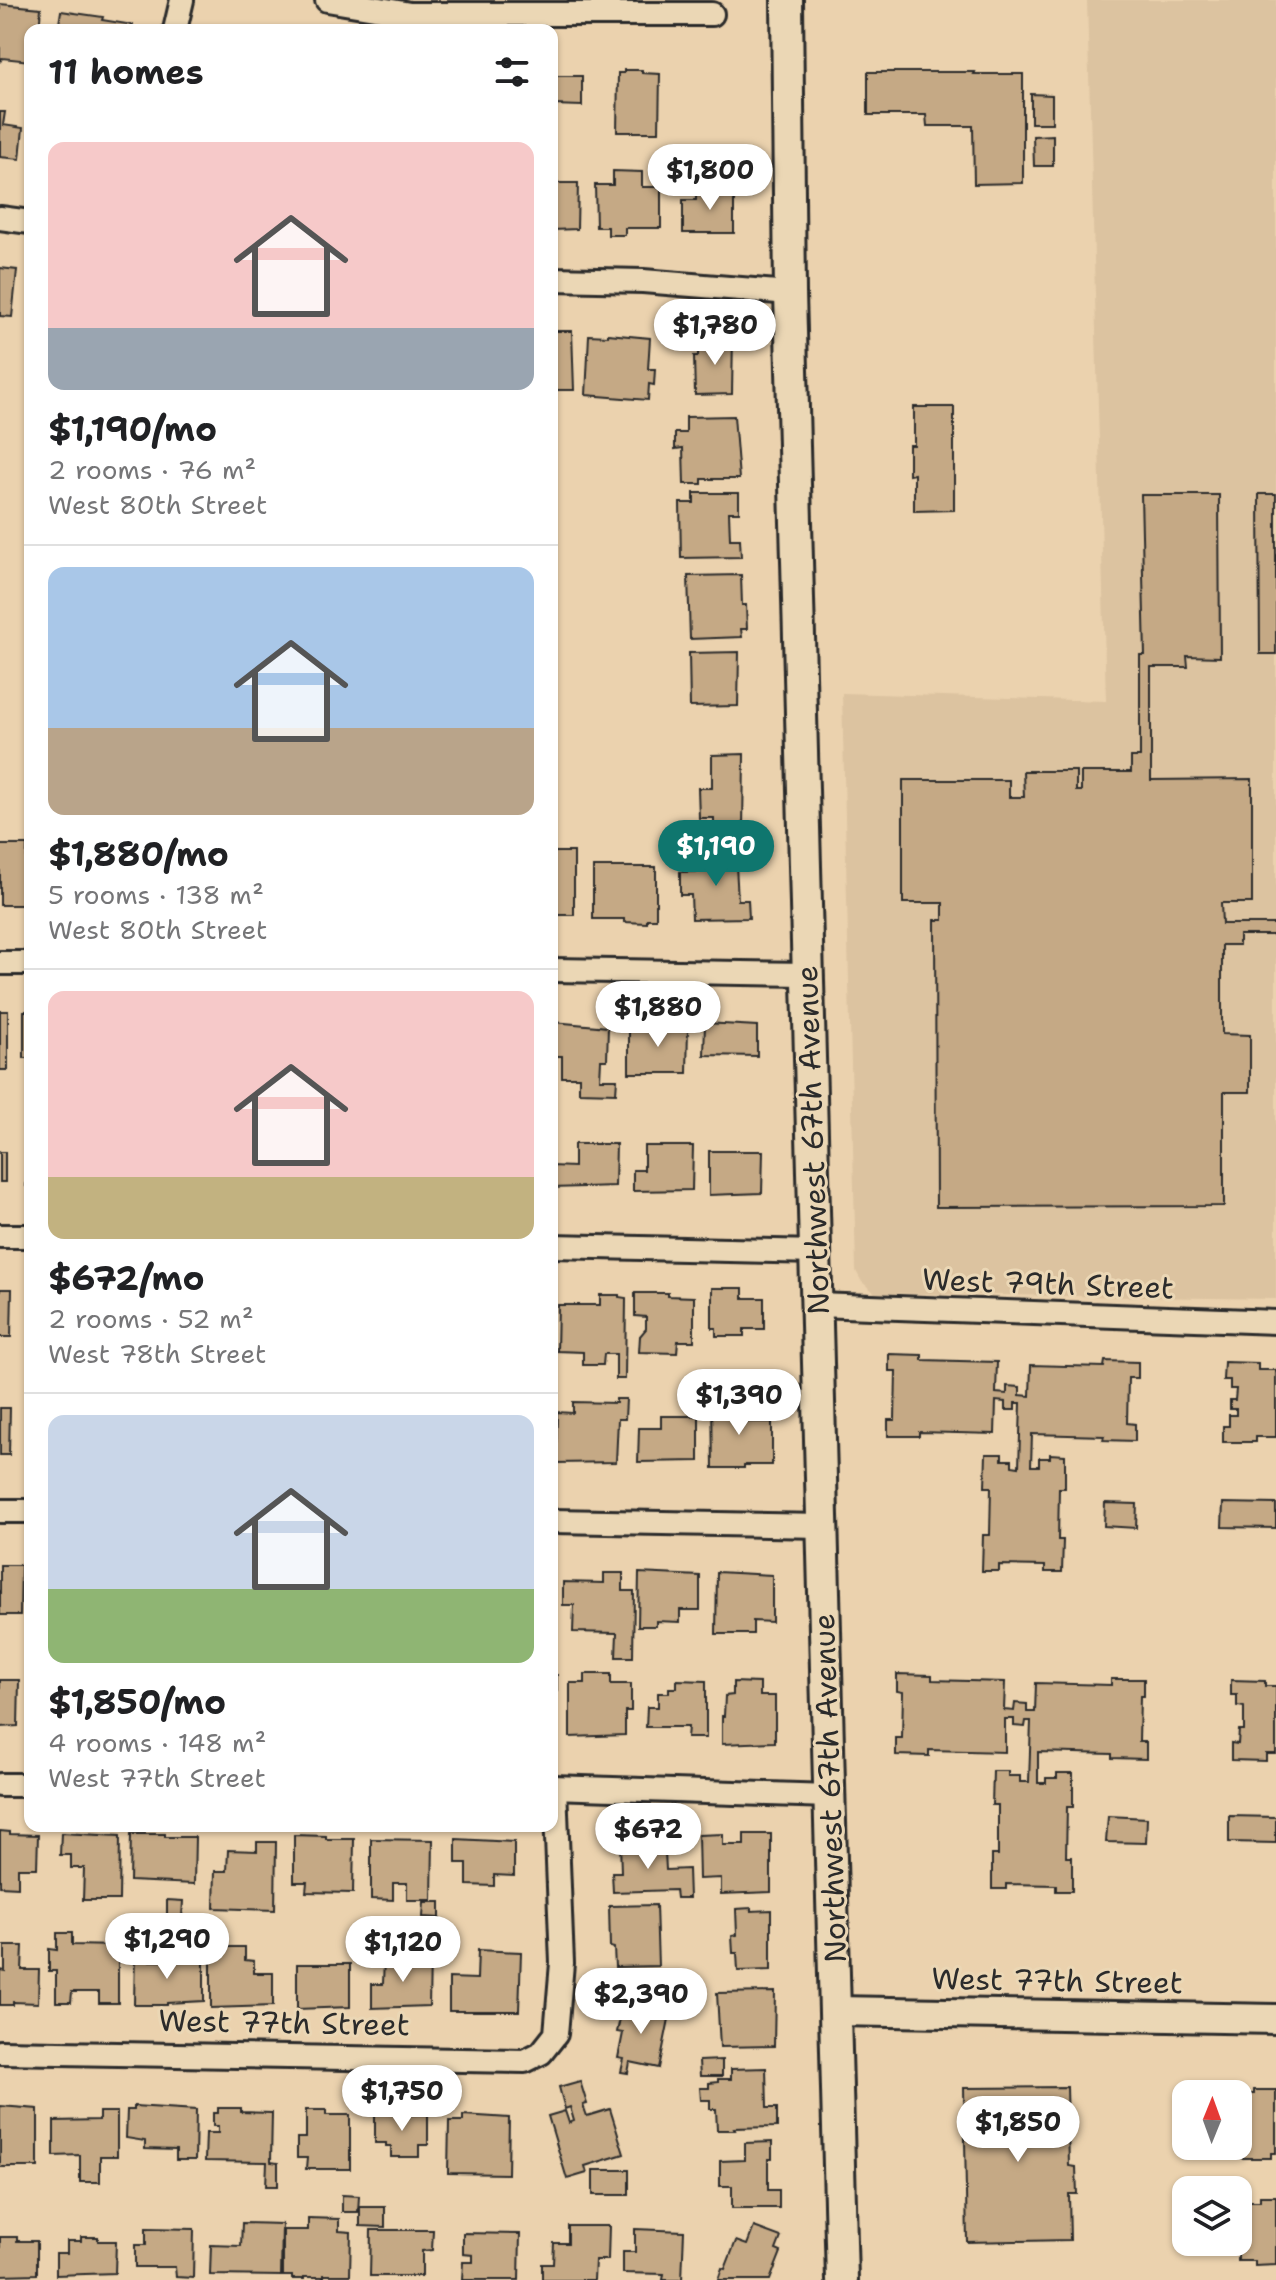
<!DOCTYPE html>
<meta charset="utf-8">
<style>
:root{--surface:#fff;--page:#f2f2f2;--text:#202124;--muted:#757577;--line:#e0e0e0;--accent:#0f766e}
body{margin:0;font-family:"Shantell Sans",sans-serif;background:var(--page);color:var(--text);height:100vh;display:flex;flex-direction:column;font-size:30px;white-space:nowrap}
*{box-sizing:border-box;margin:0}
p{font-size:26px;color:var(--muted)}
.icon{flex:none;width:44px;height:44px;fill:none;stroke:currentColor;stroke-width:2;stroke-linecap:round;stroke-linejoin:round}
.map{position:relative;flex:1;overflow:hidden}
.panel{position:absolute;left:24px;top:24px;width:534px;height:1808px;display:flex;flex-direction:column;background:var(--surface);border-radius:16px;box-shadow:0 2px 6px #0004}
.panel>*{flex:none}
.needle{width:52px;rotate:1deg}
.buttons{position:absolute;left:1172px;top:2080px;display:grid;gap:16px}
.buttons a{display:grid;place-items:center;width:80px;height:80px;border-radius:16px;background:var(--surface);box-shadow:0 2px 6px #0004;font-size:40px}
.price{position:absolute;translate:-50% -68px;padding:0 18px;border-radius:28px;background:#fff;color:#222;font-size:26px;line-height:52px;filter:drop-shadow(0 2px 4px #0008)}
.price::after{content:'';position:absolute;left:50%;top:48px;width:24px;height:18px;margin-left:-12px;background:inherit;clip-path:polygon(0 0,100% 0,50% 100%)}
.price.current{background:var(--accent);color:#fff}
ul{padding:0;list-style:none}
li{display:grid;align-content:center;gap:16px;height:424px;padding:0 24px}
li+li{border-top:2px solid var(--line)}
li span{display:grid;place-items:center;height:248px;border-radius:16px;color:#555}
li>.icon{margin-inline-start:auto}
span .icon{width:144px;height:144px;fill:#fffc;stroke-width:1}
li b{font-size:34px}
h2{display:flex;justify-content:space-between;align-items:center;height:96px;padding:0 24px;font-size:34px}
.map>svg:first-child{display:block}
</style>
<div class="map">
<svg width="1276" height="2280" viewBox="0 0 1276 2280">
<rect width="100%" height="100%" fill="#ebd2ae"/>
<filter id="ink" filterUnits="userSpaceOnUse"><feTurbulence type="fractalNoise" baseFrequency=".0125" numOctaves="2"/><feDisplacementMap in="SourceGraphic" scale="16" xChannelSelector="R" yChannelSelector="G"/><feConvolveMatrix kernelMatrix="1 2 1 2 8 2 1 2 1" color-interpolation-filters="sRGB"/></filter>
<g filter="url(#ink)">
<polygon fill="#dcc3a0" points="1087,0 1276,0 1276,1299 875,1293 862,1282 856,1271 842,693 1106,701"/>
<g fill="#c5a985" stroke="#2b2b2b" stroke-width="2">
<polygon points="0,4 41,8 39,30 30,30 30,61 2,58 0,62"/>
<polygon points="61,11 103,17 102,20 133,25 132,30 58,30"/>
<polygon points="624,70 642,70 642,73 660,74 659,132 617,132 618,73 624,73"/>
<polygon points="868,72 975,72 974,74 1023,74 1023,183 974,184 973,126 927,126 926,115 868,115"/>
<polygon points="552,73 555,73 555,76 582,76 582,106 552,105"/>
<polygon points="1031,94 1052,95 1052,123 1031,123"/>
<polygon points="0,112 5,112 3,125 23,128 20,159 0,157"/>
<polygon points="1053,135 1053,166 1034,166 1033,136"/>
<polygon points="613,171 642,172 642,187 661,187 661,228 625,228 625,235 608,235 608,227 596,227 595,185 613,185"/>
<polygon points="552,183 578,183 577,229 552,230"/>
<polygon points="708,184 729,184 729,196 734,197 734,233 683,233 683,200 696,200 696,194 709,195"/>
<polygon points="0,268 17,270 12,317 0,316"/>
<polygon points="554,331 572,331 574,390 552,390 552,341 555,340"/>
<polygon points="608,334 650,338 648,369 655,369 654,385 649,384 648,400 586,395 589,335 608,336"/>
<polygon points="733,334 732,394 695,395 694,356 698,356 698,346 711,345 711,335"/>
<polygon points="914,407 954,407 954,510 914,511 914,474 909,475 909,445 914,445"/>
<polygon points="734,416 739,479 702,479 702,484 684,484 683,448 675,449 675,433 686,433 686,417"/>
<polygon points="694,493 739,493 739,512 729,512 730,539 740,539 741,557 681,558 680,503 694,503"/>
<polygon points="1259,494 1276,494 1276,654 1260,654"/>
<polygon points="1141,495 1219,495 1220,657 1187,656 1188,667 1151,667 1151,780 1252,779 1252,903 1221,903 1222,924 1276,924 1276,935 1239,935 1239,945 1222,945 1222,1034 1250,1035 1250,1092 1224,1092 1224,1206 936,1207 935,920 943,920 943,903 903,903 903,780 1009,780 1009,797 1024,797 1023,771 1076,771 1076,791 1081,791 1081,772 1131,772 1131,757 1140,757 1140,655 1145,655"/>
<polygon points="741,575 742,605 746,605 747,629 741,629 742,637 690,639 688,576"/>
<polygon points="739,652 738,706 690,707 689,653"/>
<polygon points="744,754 743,830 714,830 714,818 699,818 698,788 712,788 712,755"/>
<polygon points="718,840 731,840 731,849 735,848 738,900 748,900 749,918 692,919 691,895 680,895 680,872 716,871 715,849 719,849"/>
<polygon points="0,845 27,845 26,905 0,905"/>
<polygon points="552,852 574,852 574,915 555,915 556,905 552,905"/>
<polygon points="593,867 656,867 656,919 647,919 647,923 624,922 624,919 593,919"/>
<rect x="0" y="1011" width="8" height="59"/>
<rect x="24" y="1011" width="6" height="47"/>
<polygon points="553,1022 608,1027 607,1060 601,1060 600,1079 617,1079 616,1093 579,1092 579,1077 562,1077 562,1056 552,1056"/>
<polygon points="705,1023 757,1026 757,1056 704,1055"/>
<polygon points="629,1024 688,1027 687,1073 629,1073"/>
<polygon points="28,1141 30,1141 30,1186 26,1186"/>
<polygon points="574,1144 616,1144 615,1186 552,1188 552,1166 574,1167"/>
<polygon points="644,1146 693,1146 692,1190 633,1191 633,1170 644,1170"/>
<polygon points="709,1151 763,1151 762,1193 709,1195"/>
<rect x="0" y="1152" width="5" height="30"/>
<polygon points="712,1288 743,1288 743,1298 764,1298 764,1329 744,1329 744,1336 716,1336 716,1328 712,1328"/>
<polygon points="0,1289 12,1289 11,1337 0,1337"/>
<polygon points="635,1293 668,1293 668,1296 694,1297 694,1341 678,1341 677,1353 639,1352 640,1336 646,1329 646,1317 635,1316"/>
<polygon points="600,1295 619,1295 619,1297 626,1298 625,1379 616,1379 616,1354 604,1354 603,1365 583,1365 583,1352 557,1351 558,1305 600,1305"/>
<polygon points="889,1354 922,1355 922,1360 997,1362 996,1393 1007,1394 1007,1386 1020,1387 1020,1395 1030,1396 1031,1365 1104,1367 1105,1361 1138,1362 1138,1378 1128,1378 1127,1423 1135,1424 1135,1441 1103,1440 1104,1436 1032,1434 1031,1466 1039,1466 1039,1458 1050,1458 1050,1454 1065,1455 1065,1488 1059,1488 1058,1540 1063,1540 1062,1572 1045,1572 1045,1566 999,1565 999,1571 982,1571 983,1535 990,1535 991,1487 985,1487 986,1454 1002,1454 1002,1460 1012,1460 1012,1466 1019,1467 1021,1403 1015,1403 1015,1410 1005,1410 1005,1402 996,1401 995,1434 919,1432 919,1436 888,1436 888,1420 895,1420 896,1371 889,1371"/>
<polygon points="1224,1362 1258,1363 1258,1370 1276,1370 1276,1437 1256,1437 1256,1442 1223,1442 1223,1426 1229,1426 1229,1415 1236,1415 1236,1409 1230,1409 1230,1400 1235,1400 1236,1389 1230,1389 1230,1380 1223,1380"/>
<polygon points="616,1399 626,1399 625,1419 618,1419 616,1462 556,1463 557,1412 573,1413 573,1402 616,1403"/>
<polygon points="712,1400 746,1400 746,1422 772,1422 772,1465 744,1465 744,1468 713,1468"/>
<polygon points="0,1408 10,1408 9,1455 0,1455"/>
<polygon points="661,1416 699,1416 699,1461 638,1462 639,1428 661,1428"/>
<polygon points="1105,1503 1137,1504 1136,1528 1104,1526"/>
<polygon points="1223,1503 1276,1504 1276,1528 1222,1527"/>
<polygon points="0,1565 21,1565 20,1615 0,1615"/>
<polygon points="717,1572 772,1575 772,1622 753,1621 753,1634 716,1634"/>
<polygon points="604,1573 623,1573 623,1591 634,1591 633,1657 616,1657 617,1633 573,1632 574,1605 563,1605 563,1582 604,1583"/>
<polygon points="639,1573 700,1576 700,1610 680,1610 680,1622 656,1621 656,1626 638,1626"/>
<polygon points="552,1659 554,1659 554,1675 557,1675 557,1697 552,1697"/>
<polygon points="585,1674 611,1674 611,1684 631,1684 631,1711 625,1711 625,1735 570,1737 570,1683 585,1683"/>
<polygon points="897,1674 932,1675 932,1680 1005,1682 1004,1710 1014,1711 1015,1703 1027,1704 1027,1712 1035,1712 1036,1683 1111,1685 1111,1679 1144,1679 1144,1696 1140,1696 1139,1742 1146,1742 1146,1759 1112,1758 1112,1754 1038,1752 1038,1783 1046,1783 1046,1778 1057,1778 1057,1773 1073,1773 1073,1807 1067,1807 1066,1857 1072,1857 1072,1891 1056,1891 1056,1885 1006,1884 1006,1889 992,1889 992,1855 998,1855 998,1805 992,1805 993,1771 1008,1771 1008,1776 1020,1776 1020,1782 1029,1782 1031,1721 1026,1721 1025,1727 1014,1726 1014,1719 1005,1719 1005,1752 929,1750 929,1756 896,1755 896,1738 902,1738 903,1692 897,1691"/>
<polygon points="0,1680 19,1680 18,1726 0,1727"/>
<polygon points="677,1680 706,1681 706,1738 687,1738 688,1727 646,1727 647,1707 658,1707 658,1693 669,1693 669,1688 677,1688"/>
<polygon points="1231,1680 1265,1681 1265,1686 1276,1686 1276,1754 1266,1754 1266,1761 1231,1760 1231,1743 1238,1744 1239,1730 1244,1730 1244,1707 1237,1706 1237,1695 1231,1695"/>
<polygon points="733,1682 760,1683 760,1696 775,1696 775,1742 722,1744 722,1716 724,1716 725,1696 733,1695"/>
<polygon points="1108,1816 1147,1818 1146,1843 1106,1842"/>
<polygon points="1229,1816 1276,1817 1276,1843 1229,1842"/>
<polygon points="0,1831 10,1832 10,1834 38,1835 37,1868 18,1868 18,1887 0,1886"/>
<polygon points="61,1833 120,1836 119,1900 83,1900 84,1868 71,1868 71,1855 60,1855"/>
<polygon points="131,1834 165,1834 165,1837 195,1837 194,1884 130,1881"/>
<polygon points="723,1834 723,1845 744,1845 744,1834 771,1834 771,1892 721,1894 721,1878 699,1879 698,1835"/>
<polygon points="294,1835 326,1836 326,1839 354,1839 353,1893 306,1892 307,1882 294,1882"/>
<polygon points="371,1839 433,1840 432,1900 407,1900 407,1883 393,1883 393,1900 371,1899"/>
<polygon points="456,1839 514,1842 514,1876 494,1875 494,1886 467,1885 467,1863 456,1863"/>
<polygon points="257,1842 276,1842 275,1910 214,1908 215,1871 227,1871 228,1850 257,1851"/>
<polygon points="655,1842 656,1852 665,1852 666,1870 688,1869 689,1898 676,1898 675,1890 613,1892 612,1872 621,1872 620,1843"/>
<polygon points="167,1900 183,1901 182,1918 167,1918"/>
<polygon points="424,1902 440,1902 440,1918 423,1917"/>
<polygon points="656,1905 658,1966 615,1967 614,1948 610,1947 609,1906"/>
<polygon points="751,1908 751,1911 771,1910 771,1970 738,1971 737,1953 733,1953 732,1936 737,1935 736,1909"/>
<polygon points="57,1933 72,1933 72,1945 118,1946 118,2003 99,2003 99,1992 72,1992 71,2002 56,2002 56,1971 49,1971 49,1949 57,1950"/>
<polygon points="5,1946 23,1946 22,1970 39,1970 38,2003 13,2002 13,2005 0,2005 0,1970 5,1971"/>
<polygon points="211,1947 245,1947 245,1960 254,1961 254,1973 273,1973 273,2006 211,2008"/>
<polygon points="135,1950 150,1950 150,1961 204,1961 204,2001 167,2003 167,2005 134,2005"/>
<polygon points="478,1950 521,1952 519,2011 449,2011 449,1978 477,1979"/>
<polygon points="395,1954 406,1954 406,1959 430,1959 429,2006 372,2008 372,1984 383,1984 384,1958 395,1958"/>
<polygon points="297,1964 350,1964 350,2007 297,2009"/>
<polygon points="775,1992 774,2046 720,2047 717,1993"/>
<polygon points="624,2000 645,2004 643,2014 669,2019 659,2068 630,2062 628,2073 621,2072 624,2059 618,2058 623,2033 617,2032"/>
<polygon points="722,2060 722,2076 700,2076 699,2061"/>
<polygon points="766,2068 767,2108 777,2108 777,2127 734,2128 735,2130 717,2130 716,2109 710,2109 710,2100 701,2100 700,2088 709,2088 709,2083 718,2082 718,2079 731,2079 731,2069"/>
<polygon points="580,2081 587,2104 583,2105 587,2116 610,2109 624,2154 585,2166 587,2173 567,2179 548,2116 565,2111 569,2123 574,2121 570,2107 565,2109 559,2087"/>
<polygon points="1067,2087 1069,2166 1076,2167 1077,2194 1069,2194 1070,2240 967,2242 964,2088"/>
<polygon points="1254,2090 1276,2090 1276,2153 1271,2153 1271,2158 1235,2158 1235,2146 1238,2146 1238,2094 1234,2094 1254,2094"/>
<polygon points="0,2106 38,2109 38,2167 0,2167"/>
<polygon points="134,2106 196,2110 195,2160 176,2160 176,2150 145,2149 145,2141 126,2138 127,2110 134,2110"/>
<polygon points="218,2108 241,2108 241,2112 272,2113 271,2162 278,2163 278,2186 266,2186 267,2162 205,2161 206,2133 218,2133 218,2126 213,2126 213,2113 218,2113"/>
<polygon points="306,2110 326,2110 326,2115 350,2115 350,2169 306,2169 307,2158 297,2158 297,2138 306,2138"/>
<polygon points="99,2112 117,2112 117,2156 100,2156 100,2182 80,2182 80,2155 54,2156 54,2121 99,2120"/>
<polygon points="375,2112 398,2112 398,2115 428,2114 428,2145 419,2145 419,2157 391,2157 391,2146 386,2146 386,2143 375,2143"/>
<polygon points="463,2115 509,2118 508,2174 448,2173 449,2121 463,2121"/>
<polygon points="772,2142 772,2159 768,2159 768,2190 779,2190 779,2208 732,2208 732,2186 720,2186 720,2161 745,2160 745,2143"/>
<rect x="593" y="2170" width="36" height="25"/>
<polygon points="342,2195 359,2196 358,2212 342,2212"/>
<polygon points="1260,2196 1276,2196 1276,2265 1255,2266 1255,2261 1238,2261 1238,2201 1260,2201"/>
<polygon points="360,2207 385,2207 385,2227 360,2226"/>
<polygon points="308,2218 339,2219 339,2231 351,2232 350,2275 324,2275 324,2277 304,2277 304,2279 292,2279 292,2276 283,2276 283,2230 308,2230"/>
<polygon points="242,2223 282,2224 281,2276 210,2275 211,2245 241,2246"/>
<polygon points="568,2226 609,2226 608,2260 595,2260 594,2280 542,2280 542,2264 553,2264 554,2243 568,2243"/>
<polygon points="754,2227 781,2237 776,2250 781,2252 770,2280 718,2280 722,2268 725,2269 736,2241 747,2245"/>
<polygon points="146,2228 194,2229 193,2278 176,2277 175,2267 135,2267 135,2245 146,2245"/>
<polygon points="635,2229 684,2231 682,2280 663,2280 664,2274 623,2273 623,2252 635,2252"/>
<polygon points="371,2230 433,2230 432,2250 422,2251 422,2276 370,2276"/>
<polygon points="463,2233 520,2234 519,2280 462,2280 463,2262 473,2262 473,2255 463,2254"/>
<polygon points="0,2237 17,2237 17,2241 37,2241 37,2274 0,2275"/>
<polygon points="81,2237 98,2237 98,2241 116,2241 115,2273 56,2275 56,2253 67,2253 67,2241 81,2241"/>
</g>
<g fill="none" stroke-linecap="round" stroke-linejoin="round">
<defs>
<g id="minor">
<polyline points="327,0 410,14 712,14"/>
<polyline points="175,30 182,0"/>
<polyline points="0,218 30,222"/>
<polyline points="552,279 643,281 790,293"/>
<polyline points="0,963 30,963"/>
<polyline points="552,970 808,974"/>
<polyline points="0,1236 30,1236"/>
<polyline points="552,1246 816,1252"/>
<polyline points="817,1305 1276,1322"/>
<polyline points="0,1511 30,1511"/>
<polyline points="552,1521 823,1526"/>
<polyline points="0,1785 30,1785"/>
<polyline points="552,1787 830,1796"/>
<polyline points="0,2052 525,2061 541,2053 556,2034 562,1963 555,1787"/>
</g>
<polyline id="tertiary" points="836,2011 1276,2019"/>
<polyline id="secondary" points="787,0 790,293 842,2280"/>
</defs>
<use href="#minor" stroke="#2b2b2b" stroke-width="28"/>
<use href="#tertiary" stroke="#2b2b2b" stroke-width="34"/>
<use href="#secondary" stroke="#2b2b2b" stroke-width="36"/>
<use href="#minor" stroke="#ebd7b5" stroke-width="22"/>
<use href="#tertiary" stroke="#ebd7b5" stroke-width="28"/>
<use href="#secondary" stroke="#ebd7b5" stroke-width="30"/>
</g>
</g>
<g text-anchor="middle" stroke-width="6" stroke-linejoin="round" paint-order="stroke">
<g font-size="30" fill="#2b2b2b" stroke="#ebd7b5">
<text transform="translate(813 1140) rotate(-92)" y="10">Northwest 67th Avenue</text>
<text transform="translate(1048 1284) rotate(2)" y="10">West 79th Street</text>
<text transform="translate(830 1788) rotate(-92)" y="10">Northwest 67th Avenue</text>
<text transform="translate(1057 1981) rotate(1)" y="10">West 77th Street</text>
<text transform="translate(284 2023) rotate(1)" y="10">West 77th Street</text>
</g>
</g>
</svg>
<div class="buttons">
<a><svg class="needle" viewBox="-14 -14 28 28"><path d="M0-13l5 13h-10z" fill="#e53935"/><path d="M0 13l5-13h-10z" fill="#757577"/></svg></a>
<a><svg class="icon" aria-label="layers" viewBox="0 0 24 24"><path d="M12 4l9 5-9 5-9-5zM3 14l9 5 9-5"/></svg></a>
</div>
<b class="price" style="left:710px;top:212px">$1,800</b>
<b class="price" style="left:715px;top:367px">$1,780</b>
<b class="price current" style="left:716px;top:888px">$1,190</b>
<b class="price" style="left:658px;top:1049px">$1,880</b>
<b class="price" style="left:739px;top:1437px">$1,390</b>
<b class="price" style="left:648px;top:1871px">$672</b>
<b class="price" style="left:167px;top:1981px">$1,290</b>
<b class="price" style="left:403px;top:1984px">$1,120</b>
<b class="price" style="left:641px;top:2036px">$2,390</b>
<b class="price" style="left:402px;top:2133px">$1,750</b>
<b class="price" style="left:1018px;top:2164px">$1,850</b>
<section class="panel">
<h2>11 homes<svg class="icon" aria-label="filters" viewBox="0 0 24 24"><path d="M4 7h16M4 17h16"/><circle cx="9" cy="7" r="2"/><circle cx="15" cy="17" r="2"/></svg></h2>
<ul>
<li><span style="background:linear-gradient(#f6c9c9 75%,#9aa5b1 0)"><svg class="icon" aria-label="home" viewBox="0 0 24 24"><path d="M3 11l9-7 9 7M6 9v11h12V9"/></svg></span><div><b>$1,190/mo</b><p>2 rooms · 76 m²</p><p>West 80th Street</p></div></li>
<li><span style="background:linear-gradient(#a9c7e8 65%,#b9a48a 0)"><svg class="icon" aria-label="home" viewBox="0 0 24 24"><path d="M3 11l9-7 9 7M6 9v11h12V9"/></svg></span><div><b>$1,880/mo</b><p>5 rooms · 138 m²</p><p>West 80th Street</p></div></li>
<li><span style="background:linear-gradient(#f6c9c9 75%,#c2b280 0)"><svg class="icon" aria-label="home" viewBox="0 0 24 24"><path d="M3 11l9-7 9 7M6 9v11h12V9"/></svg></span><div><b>$672/mo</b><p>2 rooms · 52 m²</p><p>West 78th Street</p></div></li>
<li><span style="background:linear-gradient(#c9d6e8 70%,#8fb573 0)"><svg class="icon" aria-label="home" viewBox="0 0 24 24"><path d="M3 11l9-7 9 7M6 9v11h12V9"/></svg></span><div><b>$1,850/mo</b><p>4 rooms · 148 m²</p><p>West 77th Street</p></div></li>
</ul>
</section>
</div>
